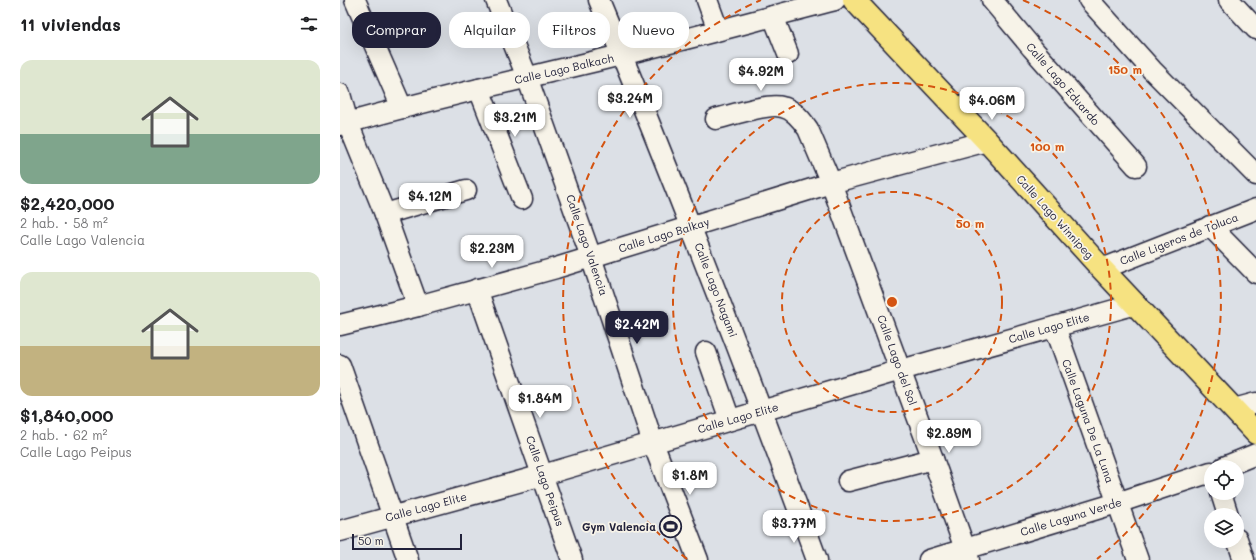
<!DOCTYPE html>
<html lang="es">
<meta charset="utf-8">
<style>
:root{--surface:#fff;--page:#f6f6f6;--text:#202124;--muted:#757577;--accent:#22223b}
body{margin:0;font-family:Mali,sans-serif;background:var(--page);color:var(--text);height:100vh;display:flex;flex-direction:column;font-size:15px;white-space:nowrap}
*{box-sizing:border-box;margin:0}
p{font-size:13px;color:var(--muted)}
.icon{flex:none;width:22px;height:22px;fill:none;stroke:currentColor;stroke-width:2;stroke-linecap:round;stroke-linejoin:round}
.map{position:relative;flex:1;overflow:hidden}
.panel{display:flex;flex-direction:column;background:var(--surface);width:340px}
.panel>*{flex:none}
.guide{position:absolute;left:12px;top:12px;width:380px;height:36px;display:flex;gap:8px}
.tools{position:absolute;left:864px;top:460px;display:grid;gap:8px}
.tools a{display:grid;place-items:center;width:40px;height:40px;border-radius:50%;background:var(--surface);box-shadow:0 4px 16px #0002;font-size:20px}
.scale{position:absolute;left:12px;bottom:10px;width:110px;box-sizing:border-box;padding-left:4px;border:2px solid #22223b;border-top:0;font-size:11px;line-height:14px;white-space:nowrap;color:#22223b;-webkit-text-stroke:3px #f7f3e8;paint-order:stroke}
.price{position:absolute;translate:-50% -34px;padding:0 9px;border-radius:8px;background:#fff;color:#222;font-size:13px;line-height:26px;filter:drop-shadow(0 1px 2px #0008)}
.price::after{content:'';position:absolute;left:50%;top:24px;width:12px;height:9px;margin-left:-6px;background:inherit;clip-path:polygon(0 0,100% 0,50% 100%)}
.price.on{background:var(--accent);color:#fff}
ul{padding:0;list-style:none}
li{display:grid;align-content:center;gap:8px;height:212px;padding:0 20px}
li span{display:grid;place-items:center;height:124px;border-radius:12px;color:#555}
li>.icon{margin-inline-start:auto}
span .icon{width:72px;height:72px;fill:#fffc;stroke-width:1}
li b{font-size:17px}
h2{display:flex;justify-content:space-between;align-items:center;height:48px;padding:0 20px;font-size:17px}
.pill{padding:0 14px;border-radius:16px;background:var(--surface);box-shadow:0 4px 16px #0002;font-size:14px;line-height:36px}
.pill.on{background:var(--accent);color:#fff}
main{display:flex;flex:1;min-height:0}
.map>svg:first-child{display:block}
</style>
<main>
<section class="panel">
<h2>11 viviendas<svg class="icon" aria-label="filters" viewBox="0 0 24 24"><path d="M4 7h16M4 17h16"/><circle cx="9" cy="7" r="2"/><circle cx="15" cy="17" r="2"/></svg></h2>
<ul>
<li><span style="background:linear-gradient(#dfe7d0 60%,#7fa58c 0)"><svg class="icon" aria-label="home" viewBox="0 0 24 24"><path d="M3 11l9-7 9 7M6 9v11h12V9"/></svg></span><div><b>$2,420,000</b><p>2 hab. · 58 m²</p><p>Calle Lago Valencia</p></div></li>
<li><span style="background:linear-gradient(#dfe7d0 60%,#c2b280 0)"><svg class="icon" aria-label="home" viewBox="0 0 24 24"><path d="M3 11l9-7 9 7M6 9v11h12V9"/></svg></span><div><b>$1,840,000</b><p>2 hab. · 62 m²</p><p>Calle Lago Peipus</p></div></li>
</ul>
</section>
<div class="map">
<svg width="916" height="560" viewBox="0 0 916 560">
<rect width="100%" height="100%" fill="#dce0e6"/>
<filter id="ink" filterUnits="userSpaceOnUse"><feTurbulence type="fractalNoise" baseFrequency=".025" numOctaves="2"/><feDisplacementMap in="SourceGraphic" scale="8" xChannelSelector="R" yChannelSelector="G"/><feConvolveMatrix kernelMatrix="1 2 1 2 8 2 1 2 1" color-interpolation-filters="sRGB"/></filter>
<g filter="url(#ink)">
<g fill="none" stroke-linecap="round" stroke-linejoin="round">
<defs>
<g id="minor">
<polyline points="15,0 62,108"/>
<polyline points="156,0 187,77 251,257 313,443 358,560"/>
<path d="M259 0C336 185 408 372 477 560"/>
<polyline points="367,0 378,30"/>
<polyline points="652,0 692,48 796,166"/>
<polyline points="749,0 812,70 916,175"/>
<polyline points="889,0 916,29"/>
<polyline points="433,16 448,54"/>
<polyline points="139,89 182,199"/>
<polyline points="0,94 8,123 45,214 78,306"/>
<path d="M376 119C391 115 429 103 442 107 453 109 462 120 468 129L491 183 593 459 629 560"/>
<path d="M0 125C93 98 187 78 281 55 353 38 424 18 495 0"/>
<polyline points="45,214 126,190"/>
<polyline points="870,226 916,273"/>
<polyline points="762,269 916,209"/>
<polyline points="137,289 232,560"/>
<polyline points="0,325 78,306 216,268 491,183 647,141"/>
<polyline points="715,327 798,560"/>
<polyline points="366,352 390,420"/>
<polyline points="0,365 68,560"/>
<polyline points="894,409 916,403"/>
<polyline points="884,467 916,454"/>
<polyline points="508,481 593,459"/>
<polyline points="881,493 888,515"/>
<polyline points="0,531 203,475 561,370 796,304"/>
<polyline points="897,539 904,560"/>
<polyline points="589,560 777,503 871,472"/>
</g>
<polyline id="major" points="514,0 647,141 762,269 916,433"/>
</defs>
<use href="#minor" stroke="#22223b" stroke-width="23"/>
<use href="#major" stroke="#22223b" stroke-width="25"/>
<use href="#minor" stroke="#f7f3e8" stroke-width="20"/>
<use href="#major" stroke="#f6e281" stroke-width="22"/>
</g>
</g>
<g fill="none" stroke="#d45411" stroke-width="2" stroke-dasharray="7 5">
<circle cx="552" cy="302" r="110"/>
<circle cx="552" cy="302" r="219"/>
<path d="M347 559A329 329 0 0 1 421 0M683 0A329 329 0 0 1 757 559"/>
</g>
<defs>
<symbol id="stadium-ring" viewBox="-11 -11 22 22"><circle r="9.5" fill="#f7f3e8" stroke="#22223b" stroke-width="1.5"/><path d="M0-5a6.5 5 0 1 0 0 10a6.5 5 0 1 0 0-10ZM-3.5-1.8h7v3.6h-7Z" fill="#22223b"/></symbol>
</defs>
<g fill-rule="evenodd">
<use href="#stadium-ring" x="318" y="514" width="25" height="25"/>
</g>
<g text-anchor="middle" stroke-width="3.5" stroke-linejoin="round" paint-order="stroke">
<g font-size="11" fill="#22223b" stroke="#f7f3e8">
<text transform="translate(224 69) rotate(-13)" y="4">Calle Lago Balkach</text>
<text transform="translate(723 84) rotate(49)" y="4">Calle Lago Eduardo</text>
<text transform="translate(715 217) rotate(48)" y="4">Calle Lago Winnipeg</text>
<text transform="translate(324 235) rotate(-17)" y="4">Calle Lago Balkay</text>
<text transform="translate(839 239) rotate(-21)" y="4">Calle Ligeros de Toluca</text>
<text transform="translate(247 245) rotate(71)" y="4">Calle Lago Valencia</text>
<text transform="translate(376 290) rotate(69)" y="4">Calle Lago Nagami</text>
<text transform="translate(709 328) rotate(-16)" y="4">Calle Lago Elite</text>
<text transform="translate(557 360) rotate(70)" y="4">Calle Lago del Sol</text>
<text transform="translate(398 418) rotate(-16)" y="4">Calle Lago Elite</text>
<text transform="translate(748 421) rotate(70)" y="4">Calle Laguna De La Luna</text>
<text transform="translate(205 481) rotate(71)" y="4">Calle Lago Peipus</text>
<text transform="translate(86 507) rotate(-15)" y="4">Calle Lago Elite</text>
<text transform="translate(731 517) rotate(-17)" y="4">Calle Laguna Verde</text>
</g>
<g font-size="11" font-weight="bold" fill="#22223b" stroke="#f7f3e8" text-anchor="end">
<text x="316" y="531">Gym Valencia</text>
</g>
</g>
<circle cx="552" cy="302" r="6" fill="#d45411" stroke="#f7f3e8" stroke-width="2"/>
<g font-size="12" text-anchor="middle" font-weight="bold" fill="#d45411" stroke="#f7f3e8" stroke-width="3.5" stroke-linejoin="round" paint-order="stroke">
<text x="785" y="74">150 m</text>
<text x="707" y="151">100 m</text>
<text x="630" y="228">50 m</text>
</g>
</svg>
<div class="tools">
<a><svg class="icon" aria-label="locate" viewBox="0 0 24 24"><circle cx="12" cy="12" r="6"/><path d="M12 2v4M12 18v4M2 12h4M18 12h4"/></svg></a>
<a><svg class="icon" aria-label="layers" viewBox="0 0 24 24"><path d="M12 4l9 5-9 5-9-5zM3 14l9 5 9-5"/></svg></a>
</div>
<div class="scale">50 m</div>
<b class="price" style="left:421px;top:92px">$4.92M</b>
<b class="price" style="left:290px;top:119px">$3.24M</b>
<b class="price" style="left:652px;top:121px">$4.06M</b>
<b class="price" style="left:175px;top:138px">$3.21M</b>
<b class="price" style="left:90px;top:217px">$4.12M</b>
<b class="price" style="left:152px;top:269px">$2.23M</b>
<b class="price on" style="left:297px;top:345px">$2.42M</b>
<b class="price" style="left:200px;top:419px">$1.84M</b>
<b class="price" style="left:609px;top:454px">$2.89M</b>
<b class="price" style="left:350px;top:496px">$1.8M</b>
<b class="price" style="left:454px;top:544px">$3.77M</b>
<div class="guide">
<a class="pill on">Comprar</a>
<a class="pill">Alquilar</a>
<a class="pill">Filtros</a>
<a class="pill">Nuevo</a>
</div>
</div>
</main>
